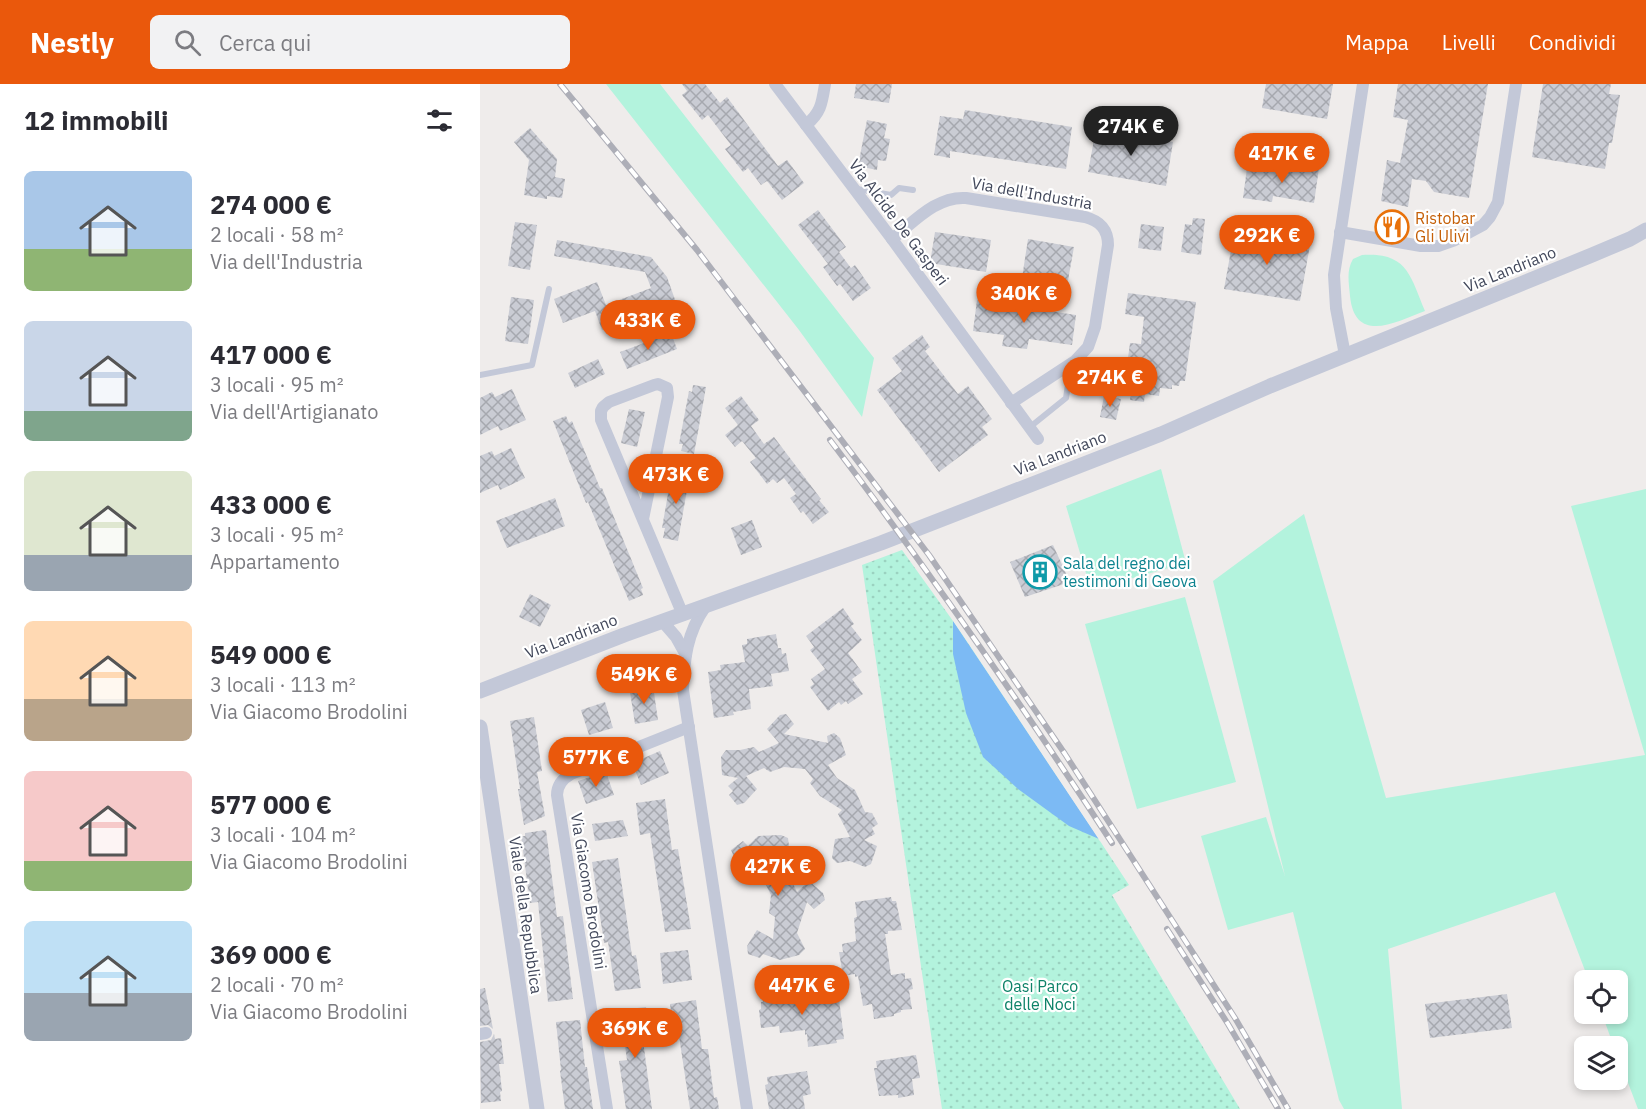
<!DOCTYPE html>
<html lang="it">
<meta charset="utf-8">
<style>
:root{--surface:#fff;--page:#f2f2f3;--text:#2b2b33;--muted:#7c7c81;--accent:#ea580c}
body{margin:0;font-family:"IBM Plex Sans",sans-serif;background:var(--page);color:var(--text);height:100vh;display:flex;flex-direction:column;font-size:22px;white-space:nowrap}
*{box-sizing:border-box;margin:0}
p{font-size:20px;color:var(--muted)}
.icon{flex:none;width:33px;height:33px;fill:none;stroke:currentColor;stroke-width:2;stroke-linecap:round;stroke-linejoin:round}
.map{position:relative;flex:1;overflow:hidden}
.drawer{display:flex;flex-direction:column;background:var(--surface);width:480px}
.drawer>*{flex:none}
.fabs{position:absolute;left:1094px;top:886px;display:grid;gap:12px}
.fabs a{display:grid;place-items:center;width:54px;height:54px;border-radius:9px;background:var(--surface);box-shadow:0 3px 9px #0003;font-size:30px}
.price{position:absolute;translate:-50% -51px;padding:0 14px;border-radius:21px;background:var(--accent);color:#fff;font-size:20px;line-height:39px;filter:drop-shadow(0 2px 3px #0008)}
.price::after{content:'';position:absolute;left:50%;top:36px;width:18px;height:14px;margin-left:-9px;background:inherit;clip-path:polygon(0 0,100% 0,50% 100%)}
.price.selected{background:#222;color:#fff}
ul{padding:0;list-style:none}
li{display:flex;align-items:center;gap:18px;height:150px;padding:0 24px}
li span{display:grid;place-items:center;flex:none;width:168px;height:120px;border-radius:9px;color:#555}
li>.icon{margin-inline-start:auto}
span .icon{width:72px;height:72px;fill:#fffc;stroke-width:1}
li b{font-size:26px}
h2{display:flex;justify-content:space-between;align-items:center;height:72px;padding:0 24px;font-size:26px}
header{display:flex;align-items:center;gap:36px;box-sizing:border-box;height:84px;padding:0 30px;background:var(--accent);color:#fff}
header strong{font-size:28px}
nav{display:flex;gap:33px;margin-inline-start:auto;font-size:21px}
.search{width:420px;height:54px;background:var(--page);display:flex;align-items:center;gap:15px;box-sizing:border-box;padding:0 21px;border-radius:9px;color:var(--muted);font-size:22px}
main{display:flex;flex:1;min-height:0}
.map>svg:first-child{display:block}
</style>
<header>
<strong>Nestly</strong>
<div class="search"><svg class="icon" aria-label="search" viewBox="0 0 24 24"><circle cx="10" cy="10" r="6"/><path d="M15 15l6 6"/></svg>Cerca qui</div>
<nav><a>Mappa</a><a>Livelli</a><a>Condividi</a></nav>
</header>
<main>
<section class="drawer">
<h2>12 immobili<svg class="icon" aria-label="filters" viewBox="0 0 24 24"><path d="M4 7h16M4 17h16"/><circle cx="9" cy="7" r="2"/><circle cx="15" cy="17" r="2"/></svg></h2>
<ul>
<li><span style="background:linear-gradient(#a9c7e8 65%,#8fb573 0)"><svg class="icon" aria-label="home" viewBox="0 0 24 24"><path d="M3 11l9-7 9 7M6 9v11h12V9"/></svg></span><div><b>274 000 €</b><p>2 locali · 58 m²</p><p>Via dell'Industria</p></div></li>
<li><span style="background:linear-gradient(#c9d6e8 75%,#7fa58c 0)"><svg class="icon" aria-label="home" viewBox="0 0 24 24"><path d="M3 11l9-7 9 7M6 9v11h12V9"/></svg></span><div><b>417 000 €</b><p>3 locali · 95 m²</p><p>Via dell'Artigianato</p></div></li>
<li><span style="background:linear-gradient(#dfe7d0 70%,#9aa5b1 0)"><svg class="icon" aria-label="home" viewBox="0 0 24 24"><path d="M3 11l9-7 9 7M6 9v11h12V9"/></svg></span><div><b>433 000 €</b><p>3 locali · 95 m²</p><p>Appartamento</p></div></li>
<li><span style="background:linear-gradient(#ffd9b3 65%,#b9a48a 0)"><svg class="icon" aria-label="home" viewBox="0 0 24 24"><path d="M3 11l9-7 9 7M6 9v11h12V9"/></svg></span><div><b>549 000 €</b><p>3 locali · 113 m²</p><p>Via Giacomo Brodolini</p></div></li>
<li><span style="background:linear-gradient(#f6c9c9 75%,#8fb573 0)"><svg class="icon" aria-label="home" viewBox="0 0 24 24"><path d="M3 11l9-7 9 7M6 9v11h12V9"/></svg></span><div><b>577 000 €</b><p>3 locali · 104 m²</p><p>Via Giacomo Brodolini</p></div></li>
<li><span style="background:linear-gradient(#bfe0f5 60%,#9aa5b1 0)"><svg class="icon" aria-label="home" viewBox="0 0 24 24"><path d="M3 11l9-7 9 7M6 9v11h12V9"/></svg></span><div><b>369 000 €</b><p>2 locali · 70 m²</p><p>Via Giacomo Brodolini</p></div></li>
</ul>
</section>
<div class="map">
<svg width="1166" height="1025" viewBox="0 0 1166 1025">
<defs>
<pattern id="park-dots" width="8" height="8" patternUnits="userSpaceOnUse" patternTransform="scale(1.5)"><rect width="8" height="8" fill="#b3f3dd"/><path d="M2 2h.1M6 6h.1" fill="none" stroke="#9bd2c0" stroke-width="1.8" stroke-linecap="round"/></pattern>
<pattern id="building-cross-hatch" width="8" height="8" patternUnits="userSpaceOnUse" patternTransform="scale(1.5)"><rect width="8" height="8" fill="#caccd4"/><path d="M0 0l8 8M0 8l8-8" fill="none" stroke="#a6a8af"/></pattern>
</defs>
<rect width="100%" height="100%" fill="#efeceb"/>
<g fill="#b3f3dd">
<polygon points="126,0 180,0 394,274 382,333 319,246"/>
<path d="M882 171C928 168 930 192 945 227 916 238 875 261 870 212 869 199 866 187 873 175Z"/>
<polygon points="681,385 706,479 611,506 586,422"/>
<polygon points="1166,405 1166,1025 1158,1025 1137,970 1137,963 1134,963 1122,930 1137,930 1137,897 1109,897 1075,808 908,865 922,1025 864,1025 859,1016 813,828 748,846 721,752 786,733 805,792 733,497 824,430 906,714 1165,671 1091,422"/>
<polygon points="705,513 756,698 657,725 605,540"/>
</g>
<polygon fill="url(#park-dots)" points="422,466 496,569 649,801 632,811 760,1025 462,1025 382,481"/>
<polygon fill="#7cbaf4" points="473,537 619,755 589,742 538,705 503,673 486,629 473,570"/>
<polygon fill="#efeceb" points="472,535 476,536 576,684 621,753 620,757"/>
<g fill="url(#building-cross-hatch)">
<polygon points="202,0 225,0 240,19 247,13 298,82 307,76 324,99 302,116 287,97 281,101 268,84 263,88 245,65 251,61 228,31 222,36 202,11 207,7"/>
<polygon points="376,0 412,0 409,19 374,14"/>
<polygon points="786,0 853,0 847,35 782,24"/>
<polygon points="918,0 1008,0 989,114 954,108 946,97 932,95 928,123 901,117 907,76 920,79 928,36 913,33"/>
<polygon points="1063,0 1131,0 1129,10 1140,11 1132,59 1129,59 1125,85 1052,73"/>
<polygon points="485,26 592,43 586,85 470,67 470,74 454,71 460,32 483,35"/>
<polygon points="387,36 407,40 404,54 410,55 406,77 398,76 397,86 378,82"/>
<polygon points="50,44 77,75 75,93 85,95 82,114 67,112 67,115 44,111 49,76 34,58"/>
<polygon points="616,45 693,58 686,102 608,88"/>
<polygon points="809,79 839,84 834,119 793,112 792,118 763,114 767,84 807,90"/>
<polygon points="338,126 366,163 359,168 371,184 375,181 391,204 373,217 360,200 357,202 343,183 348,180 318,141"/>
<polygon points="713,134 725,135 721,171 701,168 705,140 712,141"/>
<polygon points="35,138 57,141 50,186 28,182"/>
<polygon points="661,140 684,143 681,167 658,164"/>
<polygon points="755,144 782,149 782,152 830,161 820,217 744,205"/>
<polygon points="455,148 511,156 506,188 450,179"/>
<polygon points="548,155 594,163 587,202 542,194"/>
<polygon points="77,156 171,173 187,193 199,227 182,233 179,224 122,246 115,227 83,239 74,215 117,198 126,221 171,204 165,188 74,172"/>
<polygon points="648,209 716,218 705,297 700,297 699,302 692,301 692,305 680,304 679,312 665,310 664,318 650,316 654,290 646,289 650,259 661,260 664,233 645,230"/>
<polygon points="31,213 54,216 48,260 25,257"/>
<polygon points="497,216 596,231 592,261 549,255 547,265 522,262 524,251 493,247"/>
<polygon points="191,249 197,265 147,285 140,268"/>
<polygon points="442,251 450,263 445,267 478,310 488,302 512,335 502,343 508,351 459,388 397,306 422,287 412,274"/>
<polygon points="118,275 125,290 95,304 88,289"/>
<polygon points="213,301 226,303 214,370 201,367 203,360 199,360 209,307 212,308"/>
<polygon points="32,305 46,336 20,347 18,342 0,351 0,314 12,308 15,313"/>
<polygon points="261,312 279,336 271,342 284,360 294,353 341,415 339,416 349,428 333,440 323,427 321,429 310,414 316,410 304,394 297,399 293,395 287,400 270,378 276,374 262,357 255,363 245,351 258,341 245,324"/>
<polygon points="624,312 641,315 636,336 620,333"/>
<polygon points="149,325 165,328 157,363 141,359"/>
<polygon points="86,332 89,339 92,337 120,404 122,404 163,504 161,505 163,511 149,517 108,418 106,419 73,337"/>
<polygon points="31,364 45,394 20,406 18,401 0,409 0,372 12,367 14,372"/>
<polygon points="195,386 210,389 198,457 183,454 185,444 182,444 191,393 194,394"/>
<polygon points="75,414 85,442 27,464 16,437"/>
<polygon points="272,436 282,463 261,471 251,444"/>
<polygon points="573,461 590,498 545,513 530,478"/>
<polygon points="50,510 71,521 60,543 39,533"/>
<polygon points="363,524 374,540 371,542 382,556 368,569 382,588 372,595 383,610 368,620 366,617 361,621 359,618 348,627 330,603 334,600 331,595 345,585 330,566 334,563 326,552"/>
<polygon points="296,550 298,564 301,564 302,570 306,569 309,587 291,590 293,602 269,605 271,625 253,628 254,631 234,634 228,588 241,586 240,581 265,578 262,561 267,560 267,555"/>
<polygon points="173,602 178,636 155,640 150,608"/>
<polygon points="125,618 133,644 109,651 101,626"/>
<polygon points="306,630 314,640 304,650 348,659 347,652 354,649 360,654 366,671 348,681 357,694 375,706 385,728 392,729 398,740 392,744 395,750 384,756 397,762 391,780 385,783 370,777 357,779 352,774 355,755 370,753 358,730 362,726 340,712 330,699 333,695 325,685 304,683 290,688 284,684 266,692 277,705 264,719 257,721 249,711 253,707 248,702 258,694 242,691 241,673 246,666 260,666 274,663 279,668 299,659 287,645 300,631"/>
<polygon points="54,633 62,687 57,688 65,732 44,741 38,705 40,705 30,637"/>
<polygon points="180,667 189,689 161,701 152,679"/>
<polygon points="126,688 134,711 106,720 98,697"/>
<polygon points="185,715 192,766 198,765 211,845 185,848 170,749 160,751 156,719"/>
<polygon points="143,736 148,752 115,757 112,740"/>
<polygon points="66,746 77,833 83,832 93,915 68,918 58,818 50,819 41,752 45,752 45,749"/>
<polygon points="301,751 308,754 309,762 303,764 313,784 308,789 317,808 329,797 343,809 345,816 334,825 327,818 317,849 325,865 319,871 300,876 283,870 280,874 268,870 267,862 277,846 293,855 295,833 289,829 291,811 286,801 290,795 280,778 268,786 254,773 251,766 263,757 268,762 278,752"/>
<polygon points="138,774 152,872 156,871 161,904 135,907 128,858 124,859 112,778"/>
<polygon points="411,813 412,817 416,817 422,846 408,847 408,850 405,850 411,891 425,889 425,895 431,894 433,905 429,906 432,925 421,926 421,928 414,930 414,932 394,935 392,920 383,922 378,892 375,893 375,890 363,892 359,868 363,868 362,860 376,857 374,834 377,833 375,818"/>
<polygon points="208,866 212,896 183,900 180,869"/>
<polygon points="307,901 308,905 315,904 317,917 343,914 343,917 359,915 364,955 356,956 357,959 328,963 327,950 325,951 325,946 300,949 299,942 281,944 279,926 281,925 281,918 283,918 281,904"/>
<polygon points="5,904 13,945 8,941 0,942 0,905"/>
<polygon points="1027,910 1032,944 950,954 945,920"/>
<polygon points="216,916 222,965 228,965 234,1014 237,1013 239,1025 210,1025 199,952 194,952 190,920"/>
<polygon points="166,923 170,955 163,956 172,1025 146,1025 139,977 147,976 140,926"/>
<polygon points="100,936 105,983 107,983 113,1025 85,1025 80,987 81,986 76,938"/>
<polygon points="14,950 15,955 21,954 24,980 19,980 22,1007 20,1008 21,1017 1,1019 0,958 11,956"/>
<polygon points="436,971 440,994 432,995 434,1011 418,1014 418,1011 399,1012 394,984 397,984 396,977"/>
<polygon points="327,987 331,1010 323,1012 325,1025 289,1025 285,1001 288,1000 287,993"/>
</g>
<g fill="none" stroke-linecap="round" stroke-linejoin="round">
<g stroke="#c3c8d8" stroke-width="6">
<polyline points="377,105 411,111 419,104 433,106"/>
<polyline points="0,291 52,281 69,205"/>
<polyline points="550,343 586,314 591,281"/>
</g>
<g stroke="#c3c8d8" stroke-width="12">
<polyline points="295,0 412,155 558,355"/>
<path d="M326 41C341 29 342 19 345 0"/>
<polyline points="860,148 941,162 958,162 975,156 1003,141 1010,133 1018,118 1036,0"/>
<path d="M412 155C434 138 456 112 486 114L605 133C620 137 628 145 628 161L615 243 608 263 595 277 531 319"/>
<polyline points="865,271 856,224 854,191 883,0"/>
<polyline points="163,435 188,313 187,304 178,300 174,301 129,318 123,323 121,327 121,336 203,531"/>
<path d="M225 523C207 549 204 575 203 606L267 1025"/>
<polyline points="183,538 196,553 206,571"/>
<polyline points="0,950 6,949"/>
<path d="M127 1025 77 711C77 701 82 695 91 690L209 643"/>
</g>
<g stroke="#c3c8d8" stroke-width="15">
<polyline points="0,607 144,551 401,459 681,350 790,302 1112,171 1150,155 1166,146"/>
<polyline points="0,643 57,1025"/>
</g>
<defs>
<g id="rail">
<polyline points="80,0 217,166 449,471 585,670 755,934 808,1025"/>
<path d="M350 356C449 487 542 621 632 759"/>
<polyline points="687,845 748,940 798,1025"/>
</g>
</defs>
<use href="#rail" stroke="#adaeb7" stroke-width="6"/>
<use href="#rail" stroke="#fff" stroke-width="4" stroke-dasharray="11" stroke-linecap="butt"/>
</g>
<defs>
<symbol id="restaurant-ring" viewBox="-11 -11 22 22"><circle r="9.5" fill="#fff" stroke="#e8710a" stroke-width="1.5"/><path d="M-5-6h1v4h1v-4h1v4h1v-4h1v5L-1.5 .5V6h-2V.5L-5-1ZM5-6V6H3V1.5H1.5Q1.5-4 5-6Z" fill="#e8710a"/></symbol>
<symbol id="building-ring" viewBox="-11 -11 22 22"><circle r="9.5" fill="#fff" stroke="#0f9aa8" stroke-width="1.5"/><path d="M-4-6H4V6H1V3H-1V6H-4ZM-2.5-4.3h1.7v1.8h-1.7ZM.8-4.3h1.7v1.8H.8ZM-2.5-1h1.7V.8h-1.7ZM.8-1h1.7V.8H.8Z" fill="#0f9aa8"/></symbol>
</defs>
<g fill-rule="evenodd">
<use href="#restaurant-ring" x="893" y="124" width="38" height="38"/>
<use href="#building-ring" x="541" y="469" width="38" height="38"/>
</g>
<g text-anchor="middle" stroke-width="4.5" stroke-linejoin="round" paint-order="stroke">
<g font-size="16" fill="#42485b" stroke="#fff">
<text transform="translate(552 109) rotate(10)" y="6">Via dell'Industria</text>
<text transform="translate(419 138) rotate(53)" y="6">Via Alcide De Gasperi</text>
<text transform="translate(1030 185) rotate(-22)" y="6">Via Landriano</text>
<text transform="translate(580 369) rotate(-21)" y="6">Via Landriano</text>
<text transform="translate(91 552) rotate(-21)" y="6">Via Landriano</text>
<text transform="translate(109 807) rotate(81)" y="6">Via Giacomo Brodolini</text>
<text transform="translate(46 831) rotate(82)" y="6">Viale della Repubblica</text>
</g>
<g font-size="16" fill="#c56008" stroke="#fff" text-anchor="start">
<text x="935" y="140">Ristobar<tspan x="935" dy="18">Gli Ulivi</tspan></text>
</g>
<g font-size="16" fill="#0d838f" stroke="#fff" text-anchor="start">
<text x="583" y="485">Sala del regno dei<tspan x="583" dy="18">testimoni di Geova</tspan></text>
</g>
<g font-size="16" fill="#0d8268" stroke="#fff">
<text x="560" y="908">Oasi Parco<tspan x="560" dy="18">delle Noci</tspan></text>
</g>
</g>
</svg>
<div class="fabs">
<a><svg class="icon" aria-label="locate" viewBox="0 0 24 24"><circle cx="12" cy="12" r="6"/><path d="M12 2v4M12 18v4M2 12h4M18 12h4"/></svg></a>
<a><svg class="icon" aria-label="layers" viewBox="0 0 24 24"><path d="M12 4l9 5-9 5-9-5zM3 14l9 5 9-5"/></svg></a>
</div>
<b class="price selected" style="left:651px;top:73px">274K €</b>
<b class="price" style="left:802px;top:100px">417K €</b>
<b class="price" style="left:787px;top:182px">292K €</b>
<b class="price" style="left:544px;top:240px">340K €</b>
<b class="price" style="left:168px;top:267px">433K €</b>
<b class="price" style="left:630px;top:324px">274K €</b>
<b class="price" style="left:196px;top:421px">473K €</b>
<b class="price" style="left:164px;top:621px">549K €</b>
<b class="price" style="left:116px;top:704px">577K €</b>
<b class="price" style="left:298px;top:813px">427K €</b>
<b class="price" style="left:322px;top:932px">447K €</b>
<b class="price" style="left:155px;top:975px">369K €</b>
</div>
</main>
